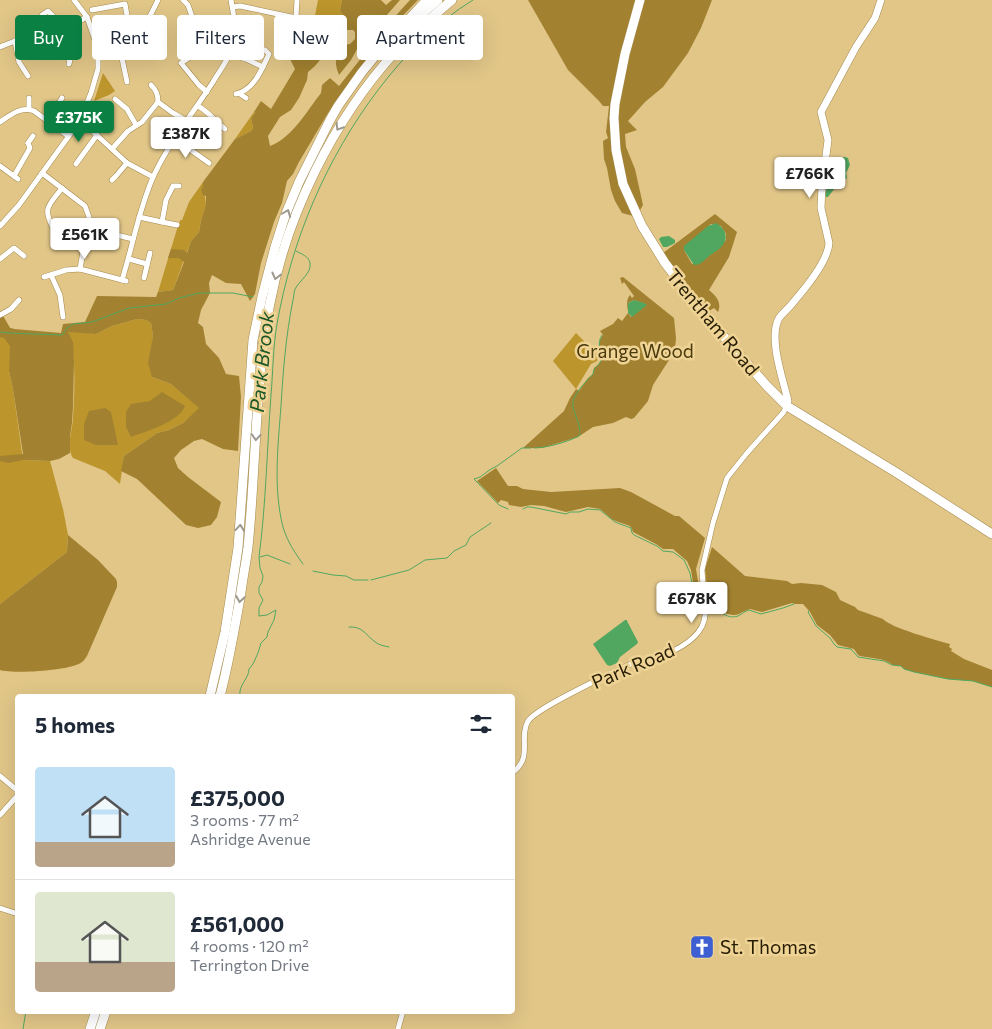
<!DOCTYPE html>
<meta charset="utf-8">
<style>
:root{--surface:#fff;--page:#f6f6f7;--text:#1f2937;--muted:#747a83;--line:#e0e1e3;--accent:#0b8043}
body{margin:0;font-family:Commissioner,sans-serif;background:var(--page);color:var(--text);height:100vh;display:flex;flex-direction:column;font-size:19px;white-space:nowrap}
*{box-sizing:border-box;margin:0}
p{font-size:16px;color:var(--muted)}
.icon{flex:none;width:28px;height:28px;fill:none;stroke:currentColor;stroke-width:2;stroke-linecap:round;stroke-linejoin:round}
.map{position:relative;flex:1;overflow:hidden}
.panel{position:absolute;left:15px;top:694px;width:500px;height:320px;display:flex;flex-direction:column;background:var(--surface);border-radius:5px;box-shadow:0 5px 20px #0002}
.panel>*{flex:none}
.top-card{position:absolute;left:15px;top:15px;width:500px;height:45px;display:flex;gap:10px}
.price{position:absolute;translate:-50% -42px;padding:0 11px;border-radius:5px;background:#fff;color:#222;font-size:16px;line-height:32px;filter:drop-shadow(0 1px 2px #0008)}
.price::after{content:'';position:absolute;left:50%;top:30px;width:15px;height:11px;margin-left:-8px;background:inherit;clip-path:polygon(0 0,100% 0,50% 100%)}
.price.current{background:var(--accent);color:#fff}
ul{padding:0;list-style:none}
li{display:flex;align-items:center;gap:15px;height:125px;padding:0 20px}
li+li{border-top:1px solid var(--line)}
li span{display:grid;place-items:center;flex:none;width:140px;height:100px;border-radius:5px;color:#555}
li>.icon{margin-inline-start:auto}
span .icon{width:60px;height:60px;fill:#fffc;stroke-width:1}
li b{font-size:21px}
h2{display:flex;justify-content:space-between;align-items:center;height:60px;padding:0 20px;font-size:21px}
.tag{padding:0 18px;border-radius:5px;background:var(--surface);box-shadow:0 5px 20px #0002;font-size:18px;line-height:45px}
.tag.current{background:var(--accent);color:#fff}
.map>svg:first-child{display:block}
</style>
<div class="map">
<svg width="992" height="1029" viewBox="0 0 992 1029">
<rect width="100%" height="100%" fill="#e1c688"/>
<g fill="#bc952c">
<path d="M318 0H342L340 11 343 15 341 24 320 28C320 40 307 52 295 52L313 26Z"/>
<polygon points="103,73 115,91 109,95 94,101"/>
<polygon points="254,112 255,113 251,118 253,128 251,131 235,139"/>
<polygon points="203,182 206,204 201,220 199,232 191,241 173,290 158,292 177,229 177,225 179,225 180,220 182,220 189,202"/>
<polygon points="2,314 10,328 14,329 9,371 13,389 23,460 50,461 63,509 68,535 67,552 0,604 0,315"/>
<path d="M137 319 146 320 151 323 153 336 152 346V377L171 384 200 408 183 423 169 430 157 433 124 456 120 484 105 471 73 458C66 446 72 432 73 419 74 401 75 382 74 363 73 353 70 342 68 332H81L96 334 112 326Z"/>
<polygon points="576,333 598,355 597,361 591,364 576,389 553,361"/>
</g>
<g fill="#a28230" fill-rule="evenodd">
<path d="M342 0H381L386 5 392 0H400L386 16 375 24 366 33 351 60 339 75C334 62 335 58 342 45L350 44 355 39V32L353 30H345L315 66 308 72 307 80 299 98 291 110 280 117 268 136 270 146C293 137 306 112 321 93L322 85 330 78 339 86 390 22 410 0H418L386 33 328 113 299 162 293 174 287 181 282 203 274 222 261 263 255 294 250 301 241 284 226 283 212 275 209 283 210 293 201 310 198 323 203 327 206 344 219 358 226 374 239 376 241 397 238 451 223 449 202 439 194 441 181 450 174 458 178 468 188 477 221 502 217 517 211 525 198 528 186 525 137 479 121 471 124 456 157 433 169 430 183 423 199 408 171 384 152 377 148 363 153 336 151 323 146 320 137 319 112 326 96 334 68 332 73 342 74 362 73 407 72 423 70 436V453L59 459 50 461 23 460 8 463 0 461V456L23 454 13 389 9 371 10 346 4 338 0 337V317L3 316 10 328 14 329 61 333 63 324 85 322 97 296 156 297 158 292 173 290 184 262 179 258H168L171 249 184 250 187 253 191 241 199 232 201 220 206 204V196L203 195 201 190 203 186V182L235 139 251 131 253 128 251 118 255 113 254 112 261 101 271 109 295 69 290 59 295 52C307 52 320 40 320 28L319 26V19L333 20 341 24 343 15 340 11Z"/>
<polygon points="528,0 712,0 701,28 688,53 663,87 645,102 628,121 637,130 625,134 626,147 635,169 643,205 639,212 633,216 622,213 615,201 611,190 607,168 604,159 603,141 608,138 606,132 609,106 603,106 599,101 568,70"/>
<path d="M715 214 737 232 729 257 709 290C716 296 722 302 718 312L714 308 709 311 692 291 663 253ZM711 224 721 226 726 234V240L708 256 692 264 684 250 699 235Z"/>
<path d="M623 277 674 318 676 338 675 349 672 352 669 360 653 385 648 401 634 418 631 419 626 417 613 423 593 427 578 437 542 448H523L564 411 570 398 576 389 579 391 588 378 593 374 594 368 599 364 602 358C601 349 596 343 603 335L600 331 613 324 618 318 622 321 628 313 631 317 639 302 634 300 628 303V311C627 306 626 299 630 295L632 298 634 296 624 282 622 284 620 278Z"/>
<path d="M162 392 185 406C179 422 147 431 131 437L126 427V412L131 404 150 401Z"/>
<polygon points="105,408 111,412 118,445 96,445 84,440 84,424 89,411"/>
<polygon points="496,468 508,486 517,486 523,489 551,492 620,488 631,492 675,516 679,516 705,538 696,569 699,587 693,583 691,570 687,561 673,549 663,549 656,544 633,532 632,529 630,526 613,520 600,509 588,507 566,512 544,506 531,505 521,507 509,505 508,502 501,500 498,503 477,481"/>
<path d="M68 535 98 560 116 579 117 582V587L87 656C85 658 84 661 82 662 71 671 13 674 0 670V604L67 552Z"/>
<path d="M712 547 745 576 787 581 792 584 801 583 822 585 836 592 840 600 855 607 858 610 883 619C891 628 936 640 950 644L949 647 952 649 951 651 964 659 992 670V687L973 681 948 679 914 672 904 669 901 666 893 665C884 658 871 658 860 656L858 655 854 649 838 645 830 635 817 625 810 612 803 604H795L792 603 762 612 750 609C746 610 743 612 739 614 727 618 719 608 709 603L705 569Z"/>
</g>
<g fill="#51a760">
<path d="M845 157 848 158 850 165 846 173 847 178 835 188 828 197H826L825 194C827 188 830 184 826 177L829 160Z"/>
<path d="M716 223C725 228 730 238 721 247 718 251 712 253 708 257 703 261 701 265 694 265L684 250V246L708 226Z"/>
<polygon points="669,236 675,240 675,243 667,247 663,247 659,239 661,237"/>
<polygon points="634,300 644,303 647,305 632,317 628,313 628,303"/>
<polygon points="625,620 627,620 627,621 638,642 637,644 620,657 617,663 610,666 607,665 593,644"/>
</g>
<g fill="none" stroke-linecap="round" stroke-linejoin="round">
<g stroke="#51a760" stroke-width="1">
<path d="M296 251C301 254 309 256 310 263 312 273 299 281 295 289 294 292 294 296 293 300 286 335 283 371 281 406 278 446 273 488 283 527 287 541 295 553 303 564"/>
<polyline points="0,332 9,333 62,335 67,328 73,324 92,322 129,308 166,304 179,298 199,293 233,293 253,297"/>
<path d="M580 431C579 422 575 415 573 407 571 395 586 382 593 374 594 365 599 367 601 360 604 351 595 346 602 335"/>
<path d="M534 448C547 448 567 442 579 436L580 433"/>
<polyline points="508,509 499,505 474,479 480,477 491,469 497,466 522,448 531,448"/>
<polyline points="523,509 527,507 531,507 566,514 570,512 579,512 588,509 600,510 615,522 631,528 632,533 634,535 657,546 663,551 673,552 684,560 690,573 692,584 696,590"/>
<polyline points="260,557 267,555 290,564"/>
<polyline points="313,571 333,575 346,576 354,580 368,580"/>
<polyline points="371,580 409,570 425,560 447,558 454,551 466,545 470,537 491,523"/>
<path d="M709 604C719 609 725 620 738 616 742 614 745 611 749 610L761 614 783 608 794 604"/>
<polyline points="809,611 808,612 816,626 830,638 834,644 837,647 851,649 858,657 884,661 892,665 901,666 904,669 914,672 948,679 973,681 992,687"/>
<path d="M349 627C362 626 365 634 374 641 378 645 384 646 389 647"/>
<path d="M240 696C238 685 249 679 249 669L253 664 258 653 261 643 267 637 268 632 274 620 276 610 267 615 259 616V608L263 600 259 593V587L262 582 263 576 260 568 259 557C266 504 267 449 271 395 273 372 273 347 277 324 292 239 326 159 378 90 404 56 435 23 473 0"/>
<polyline points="23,1029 26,1011"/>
</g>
<defs>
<g id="street">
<polyline points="183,0 188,5 195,25"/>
<polyline points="233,7 240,6 301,19"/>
<polyline points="92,10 125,4 129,27 134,37"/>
<polyline points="42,15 48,11 57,20 63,30"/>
<polyline points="296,17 297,0"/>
<polyline points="148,22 157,31 161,51"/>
<polyline points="51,36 60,52 70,60 69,64"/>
<polyline points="15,41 19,62 28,76"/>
<polyline points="119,44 127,82"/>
<polyline points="0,47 15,41 45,39 87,17"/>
<path d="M97 48C137 41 140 37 158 0"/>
<polyline points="203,49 181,63 199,85 207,92"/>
<polyline points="230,54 246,59 263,67"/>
<path d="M151 85C156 90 158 94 158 102L173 113 187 121"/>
<path d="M236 94C254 90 262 69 269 54L265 50"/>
<polyline points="240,94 246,98"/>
<polyline points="115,99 127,109 136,125"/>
<path d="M198 106C210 113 215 121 225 129"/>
<polyline points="29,109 29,98"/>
<polyline points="47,121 62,98"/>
<path d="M0 122C10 115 21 106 34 111L68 136"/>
<polyline points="79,122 88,127 127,163 153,177"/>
<polyline points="173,140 188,148 209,163"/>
<polyline points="28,143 33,136"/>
<polyline points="112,149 128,131 142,122 158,102"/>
<polyline points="76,164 97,135"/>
<polyline points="0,166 18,179"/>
<polyline points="42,173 85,206 89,217 80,269"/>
<polyline points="14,176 30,148 28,143"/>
<polyline points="112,180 116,176 127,163"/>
<polyline points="139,217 162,222 166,200 173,186 179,186"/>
<polyline points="162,222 177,225"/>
<polyline points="0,226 19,205 79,122 91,93 98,69 98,54 95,40 87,17 74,0"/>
<path d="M54 230C42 207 48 207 62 188"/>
<polyline points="108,233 133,239"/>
<polyline points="0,259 14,248 24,256"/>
<polyline points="129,259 147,264"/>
<polyline points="51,275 60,295 63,317"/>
<polyline points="44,277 66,270 80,269 126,281"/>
<polyline points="144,278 150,253"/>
<path d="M122 280C133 245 139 208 154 175 170 141 193 113 213 82 218 73 227 62 230 52 236 34 235 18 231 0"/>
<polyline points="0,315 11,309 19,300"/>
<path d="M512 773C534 757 518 739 528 721 536 709 588 685 603 677 612 673 621 668 631 664 642 661 653 659 664 655 681 648 704 635 705 615L702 570 713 523 727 478 747 453 783 413 787 406"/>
<polyline points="0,776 18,791"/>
<polyline points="0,815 18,795"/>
<polyline points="0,908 18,914"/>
<polyline points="398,1029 403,1011"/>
</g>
<path id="secondary" d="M785 404 788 401C783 379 769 341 778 320 780 315 787 310 791 305 803 291 828 262 829 243L821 208 822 186 828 140 821 112 856 47 875 18 881 0"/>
<g id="highway">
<polyline points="640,0 625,54 615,104 614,118 616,150 623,184 642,226 665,263 695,302 730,344 767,386 787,406 897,473 992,534"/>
<polyline points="417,18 438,0"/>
<polyline points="210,696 225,632 238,548 253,340 262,297 275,247 285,216 299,182 330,120 338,106 362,72 385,44 427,0"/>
<path d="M220 696C229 662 235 627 241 592 243 577 246 562 248 547 256 467 255 386 269 308 286 216 333 120 396 51 413 33 433 16 452 0"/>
<polyline points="90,1029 96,1011"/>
<polyline points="100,1029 106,1011"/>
</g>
</defs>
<use href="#street" stroke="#a48a4d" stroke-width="6"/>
<use href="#secondary" stroke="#a48a4d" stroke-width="8"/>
<use href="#highway" stroke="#a48a4d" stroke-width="10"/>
<use href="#street" stroke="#fff" stroke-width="5"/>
<use href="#secondary" stroke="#fff" stroke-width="7"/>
<use href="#highway" stroke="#fff" stroke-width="9"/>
</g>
<defs><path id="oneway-chevron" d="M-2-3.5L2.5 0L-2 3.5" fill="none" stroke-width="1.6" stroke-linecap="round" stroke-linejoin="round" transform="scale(1.25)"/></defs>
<g stroke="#9e998e">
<use href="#oneway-chevron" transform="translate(339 127) rotate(122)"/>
<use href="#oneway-chevron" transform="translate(287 213) rotate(-69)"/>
<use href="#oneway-chevron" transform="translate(276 276) rotate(104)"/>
<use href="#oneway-chevron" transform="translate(256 437) rotate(94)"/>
<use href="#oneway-chevron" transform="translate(240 528) rotate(-85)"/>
<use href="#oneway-chevron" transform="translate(240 599) rotate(99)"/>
</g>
<defs>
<symbol id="church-square" viewBox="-11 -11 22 22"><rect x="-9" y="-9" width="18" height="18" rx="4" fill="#3e5fd1" stroke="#eed394"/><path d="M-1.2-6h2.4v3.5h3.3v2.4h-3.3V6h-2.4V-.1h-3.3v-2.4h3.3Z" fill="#fff"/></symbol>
</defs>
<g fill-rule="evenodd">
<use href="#church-square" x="688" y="933" width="28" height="28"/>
</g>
<g text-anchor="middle" stroke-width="5" stroke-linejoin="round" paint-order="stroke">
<g font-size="19" fill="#271d04" stroke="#eed394">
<text transform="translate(713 322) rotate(50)" y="7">Trentham Road</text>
<text transform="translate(633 666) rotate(-23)" y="7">Park Road</text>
</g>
<g font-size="19" fill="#4b3a0c" stroke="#eed394">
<text x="635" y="358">Grange Wood</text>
</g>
<g font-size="19" fill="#271d04" stroke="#eed394" text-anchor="start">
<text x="720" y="954">St. Thomas</text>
</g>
<g font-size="20" font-style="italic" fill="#1b5728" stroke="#eed394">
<text transform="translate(262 362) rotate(-84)" y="7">Park Brook</text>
</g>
</g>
</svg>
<b class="price current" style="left:79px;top:143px">£375K</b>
<b class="price" style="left:186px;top:159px">£387K</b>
<b class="price" style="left:810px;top:199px">£766K</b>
<b class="price" style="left:85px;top:260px">£561K</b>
<b class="price" style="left:692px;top:624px">£678K</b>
<div class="top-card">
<a class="tag current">Buy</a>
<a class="tag">Rent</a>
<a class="tag">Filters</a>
<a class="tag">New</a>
<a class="tag">Apartment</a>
</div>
<section class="panel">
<h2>5 homes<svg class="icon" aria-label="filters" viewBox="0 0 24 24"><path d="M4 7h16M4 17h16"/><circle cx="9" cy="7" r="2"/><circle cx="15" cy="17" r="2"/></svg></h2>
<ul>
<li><span style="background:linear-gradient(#bfe0f5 75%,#b9a48a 0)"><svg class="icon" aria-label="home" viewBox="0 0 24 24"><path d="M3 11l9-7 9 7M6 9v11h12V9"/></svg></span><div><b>£375,000</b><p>3 rooms · 77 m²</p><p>Ashridge Avenue</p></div></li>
<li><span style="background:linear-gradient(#dfe7d0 70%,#b9a48a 0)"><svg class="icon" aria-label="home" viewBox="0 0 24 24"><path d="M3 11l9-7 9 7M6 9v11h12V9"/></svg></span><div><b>£561,000</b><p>4 rooms · 120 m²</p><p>Terrington Drive</p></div></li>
</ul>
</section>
</div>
